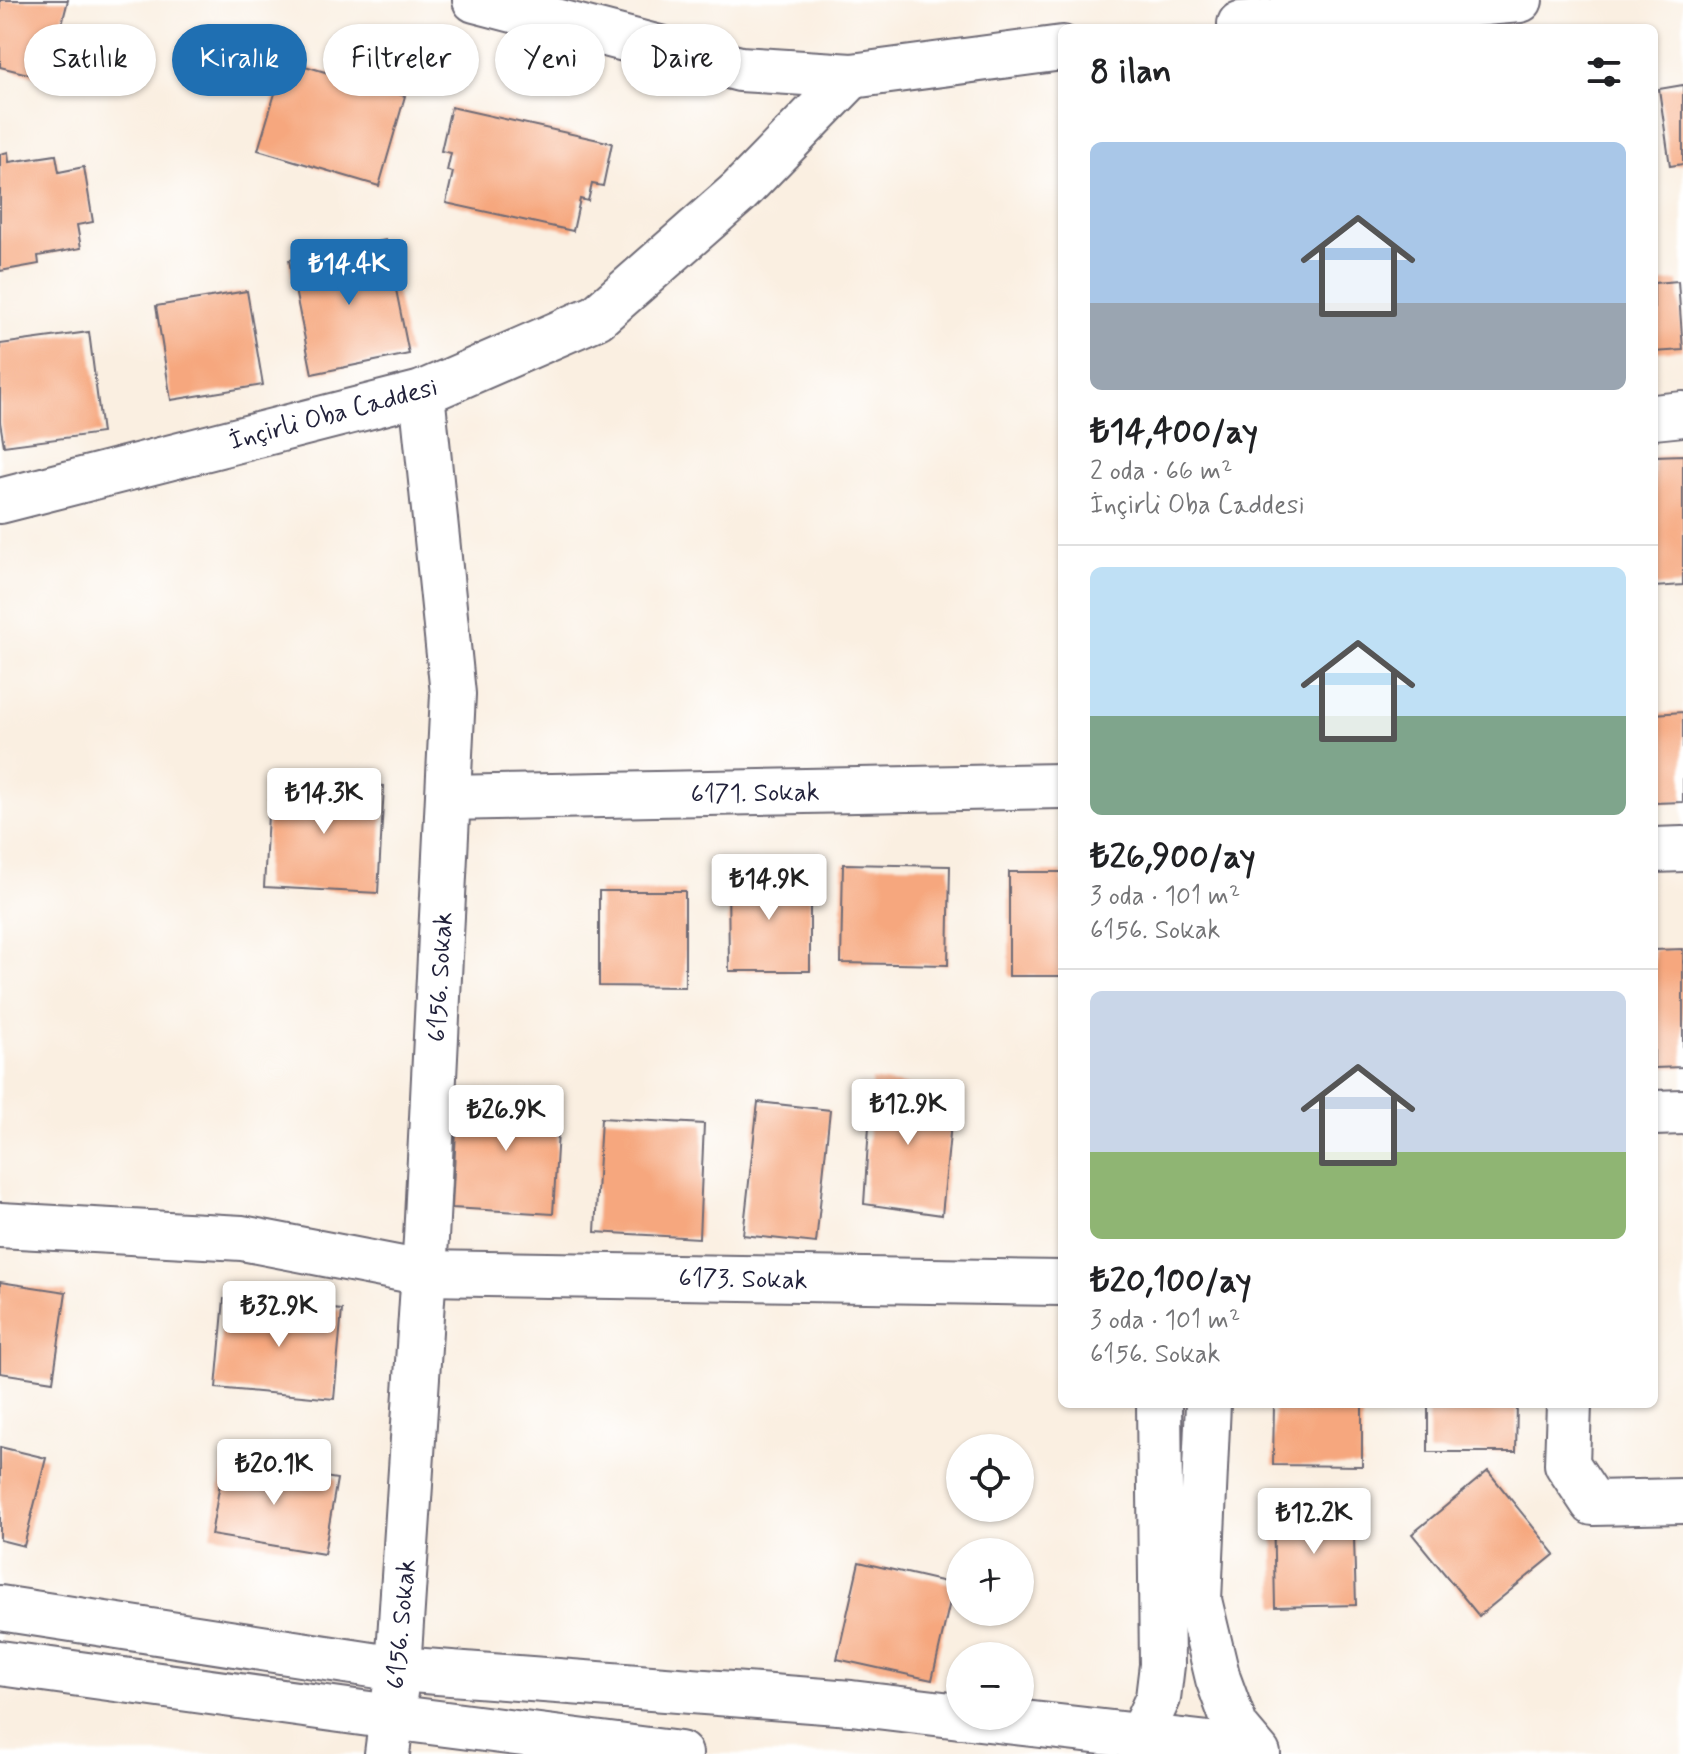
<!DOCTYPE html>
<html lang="tr">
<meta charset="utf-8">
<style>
:root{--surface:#fff;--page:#f6f6f6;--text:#202124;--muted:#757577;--line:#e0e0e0;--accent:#1f6fb2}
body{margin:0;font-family:Mynerve,sans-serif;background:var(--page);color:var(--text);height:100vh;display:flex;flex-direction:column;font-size:30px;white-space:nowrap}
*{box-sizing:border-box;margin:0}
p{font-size:26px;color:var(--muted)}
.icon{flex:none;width:44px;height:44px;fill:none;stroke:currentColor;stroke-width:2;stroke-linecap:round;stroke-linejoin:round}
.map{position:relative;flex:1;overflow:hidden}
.sheet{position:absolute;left:1058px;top:24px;width:600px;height:1384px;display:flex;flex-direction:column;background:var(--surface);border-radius:12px;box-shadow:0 2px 6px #0004}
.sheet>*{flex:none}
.guide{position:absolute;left:24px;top:24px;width:760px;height:72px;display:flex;gap:16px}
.buttons{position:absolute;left:946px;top:1434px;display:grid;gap:16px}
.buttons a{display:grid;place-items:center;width:88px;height:88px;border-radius:50%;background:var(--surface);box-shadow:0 2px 6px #0004;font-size:40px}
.price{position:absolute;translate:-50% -68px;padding:0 18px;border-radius:8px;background:#fff;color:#222;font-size:26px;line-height:52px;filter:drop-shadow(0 2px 4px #0008)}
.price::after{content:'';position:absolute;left:50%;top:48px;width:24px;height:18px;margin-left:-12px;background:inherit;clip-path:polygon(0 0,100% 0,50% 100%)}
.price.selected{background:var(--accent);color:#fff}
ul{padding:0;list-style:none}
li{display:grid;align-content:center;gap:16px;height:424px;padding:0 32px}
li+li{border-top:2px solid var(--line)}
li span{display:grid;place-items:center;height:248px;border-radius:12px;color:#555}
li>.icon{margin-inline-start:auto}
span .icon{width:144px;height:144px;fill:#fffc;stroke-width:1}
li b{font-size:34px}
h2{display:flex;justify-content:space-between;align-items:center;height:96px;padding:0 32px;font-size:34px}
.chip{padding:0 28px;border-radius:36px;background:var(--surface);box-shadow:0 2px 6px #0004;font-size:28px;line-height:72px}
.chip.selected{background:var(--accent);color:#fff}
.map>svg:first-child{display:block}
</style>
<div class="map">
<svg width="1683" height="1754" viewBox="0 0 1683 1754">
<rect width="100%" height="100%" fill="#fff"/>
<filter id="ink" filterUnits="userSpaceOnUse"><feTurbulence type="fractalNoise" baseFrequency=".0125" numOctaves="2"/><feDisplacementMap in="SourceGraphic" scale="16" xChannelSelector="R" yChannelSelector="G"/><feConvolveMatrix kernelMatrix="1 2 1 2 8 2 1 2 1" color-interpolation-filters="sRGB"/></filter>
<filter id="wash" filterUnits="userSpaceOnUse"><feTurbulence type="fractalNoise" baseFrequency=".006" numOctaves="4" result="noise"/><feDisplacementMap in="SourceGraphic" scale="32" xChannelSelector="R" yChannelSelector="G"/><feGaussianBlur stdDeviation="1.8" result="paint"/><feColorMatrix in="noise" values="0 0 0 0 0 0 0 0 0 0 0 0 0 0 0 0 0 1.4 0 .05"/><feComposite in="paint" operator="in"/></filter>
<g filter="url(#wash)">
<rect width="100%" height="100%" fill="#faefe1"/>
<g id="blocks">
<g fill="#f6a77e">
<polygon points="0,0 68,0 48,79 0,67"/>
<polygon points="285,60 405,96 379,186 258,150"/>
<polygon points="1683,85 1683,164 1670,166 1659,89"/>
<polygon points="451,107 612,143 603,186 592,184 588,201 580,199 573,231 446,203 453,172 447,171 451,153 441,151"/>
<polygon points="8,152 9,162 56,155 59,172 84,167 93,222 77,225 81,248 38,256 39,264 0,271 0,154"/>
<polygon points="386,240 409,354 312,374 289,260"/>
<polygon points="1678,281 1683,350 1654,352 1654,283"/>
<polygon points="247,291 263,385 171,400 156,306"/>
<polygon points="89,332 102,433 4,446 0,422 0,344"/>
<polygon points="1683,455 1683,585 1654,587 1654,456"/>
<polygon points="1683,712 1683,802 1654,803 1654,714"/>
<polygon points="270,779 384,786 378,893 264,887"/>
<polygon points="843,864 950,866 948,965 841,963"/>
<rect x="1009" y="872" width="53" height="104"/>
<polygon points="728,873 810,873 810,971 729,971"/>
<polygon points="599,891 685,891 685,987 599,986"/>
<polygon points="1683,949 1683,1067 1654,1068 1654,950"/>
<polygon points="872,1080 954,1093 942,1215 864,1204"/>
<polygon points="458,1093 560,1099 553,1214 452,1208"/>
<polygon points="758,1102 830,1110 816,1243 743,1235"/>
<polygon points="601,1118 704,1124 699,1238 595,1232"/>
<polygon points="0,1282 66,1292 53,1381 0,1373"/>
<polygon points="224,1299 342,1310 334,1399 216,1388"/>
<polygon points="1274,1404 1362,1404 1362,1466 1273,1465"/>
<polygon points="1428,1404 1517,1404 1516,1452 1428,1452"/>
<polygon points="0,1447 46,1458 24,1546 0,1540"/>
<polygon points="224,1460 337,1479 324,1554 211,1535"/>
<polygon points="1488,1471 1555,1554 1479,1616 1412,1534"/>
<polygon points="1353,1504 1356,1605 1275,1607 1273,1506"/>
<polygon points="859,1562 954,1584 932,1680 837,1659"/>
</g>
</g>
</g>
<g filter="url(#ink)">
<use href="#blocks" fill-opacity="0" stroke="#6e6a75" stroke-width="2"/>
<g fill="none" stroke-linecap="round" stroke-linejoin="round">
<defs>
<g id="minor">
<polyline points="475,0 740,69 852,76 1062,48"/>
<polyline points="1240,24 1520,0"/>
<polyline points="1654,417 1683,414"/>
<polyline points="0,501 422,393 597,317 739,192 852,76"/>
<polyline points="448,798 1062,786"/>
<polyline points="1654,850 1683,849"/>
<polyline points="1654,1113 1683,1112"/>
<polyline points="0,1225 242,1238 423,1273 1062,1283"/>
<polyline points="1208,1404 1199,1600 1218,1679 1236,1728 1258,1754"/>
<polyline points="1569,1404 1567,1464 1593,1503 1683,1501"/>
<polyline points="0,1608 398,1669 851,1703 960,1716"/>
<polyline points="0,1663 391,1717 680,1754"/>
<polyline points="961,1716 1209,1744 1228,1754"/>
<polyline points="1140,1737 1158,1698 1162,1665 1159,1404"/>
<polyline points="387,1754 398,1669 426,1239 453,694 422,393"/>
</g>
</defs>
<use href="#minor" stroke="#6e6a75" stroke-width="48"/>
<use href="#minor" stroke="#fff" stroke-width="44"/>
</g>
</g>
<g text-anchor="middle" stroke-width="6" stroke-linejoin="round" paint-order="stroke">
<g font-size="26" fill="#22223b" stroke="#fff">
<text transform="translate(333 413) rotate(-15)" y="9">İnçirli Oba Caddesi</text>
<text transform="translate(755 792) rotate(-1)" y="9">6171. Sokak</text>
<text transform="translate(439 977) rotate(-87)" y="9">6156. Sokak</text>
<text transform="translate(743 1278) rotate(1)" y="9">6173. Sokak</text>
<text transform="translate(400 1624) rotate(-85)" y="9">6156. Sokak</text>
</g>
</g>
</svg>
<div class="buttons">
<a><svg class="icon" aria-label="locate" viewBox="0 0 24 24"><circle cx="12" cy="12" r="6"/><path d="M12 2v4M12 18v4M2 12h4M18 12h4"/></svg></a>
<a>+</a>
<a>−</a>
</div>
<b class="price selected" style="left:349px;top:307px">₺14.4K</b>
<b class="price" style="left:324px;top:836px">₺14.3K</b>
<b class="price" style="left:769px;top:922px">₺14.9K</b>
<b class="price" style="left:908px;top:1147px">₺12.9K</b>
<b class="price" style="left:506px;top:1153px">₺26.9K</b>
<b class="price" style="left:279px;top:1349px">₺32.9K</b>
<b class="price" style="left:274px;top:1507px">₺20.1K</b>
<b class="price" style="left:1314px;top:1556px">₺12.2K</b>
<div class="guide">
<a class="chip">Satılık</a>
<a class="chip selected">Kiralık</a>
<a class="chip">Filtreler</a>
<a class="chip">Yeni</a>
<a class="chip">Daire</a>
</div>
<section class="sheet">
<h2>8 ilan<svg class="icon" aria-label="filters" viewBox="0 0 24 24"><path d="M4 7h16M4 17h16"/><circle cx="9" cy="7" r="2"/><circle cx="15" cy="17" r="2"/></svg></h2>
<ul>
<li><span style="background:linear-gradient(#a9c7e8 65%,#9aa5b1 0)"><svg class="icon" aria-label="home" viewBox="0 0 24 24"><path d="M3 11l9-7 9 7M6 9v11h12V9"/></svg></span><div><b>₺14,400/ay</b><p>2 oda · 66 m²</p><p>İnçirli Oba Caddesi</p></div></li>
<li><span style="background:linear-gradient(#bfe0f5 60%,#7fa58c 0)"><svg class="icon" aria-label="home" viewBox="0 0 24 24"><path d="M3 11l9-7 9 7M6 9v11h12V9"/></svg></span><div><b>₺26,900/ay</b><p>3 oda · 101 m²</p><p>6156. Sokak</p></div></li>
<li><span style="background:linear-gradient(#c9d6e8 65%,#8fb573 0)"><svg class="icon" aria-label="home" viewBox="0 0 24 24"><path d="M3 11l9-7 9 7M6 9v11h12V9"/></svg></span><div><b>₺20,100/ay</b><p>3 oda · 101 m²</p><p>6156. Sokak</p></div></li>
</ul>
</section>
</div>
